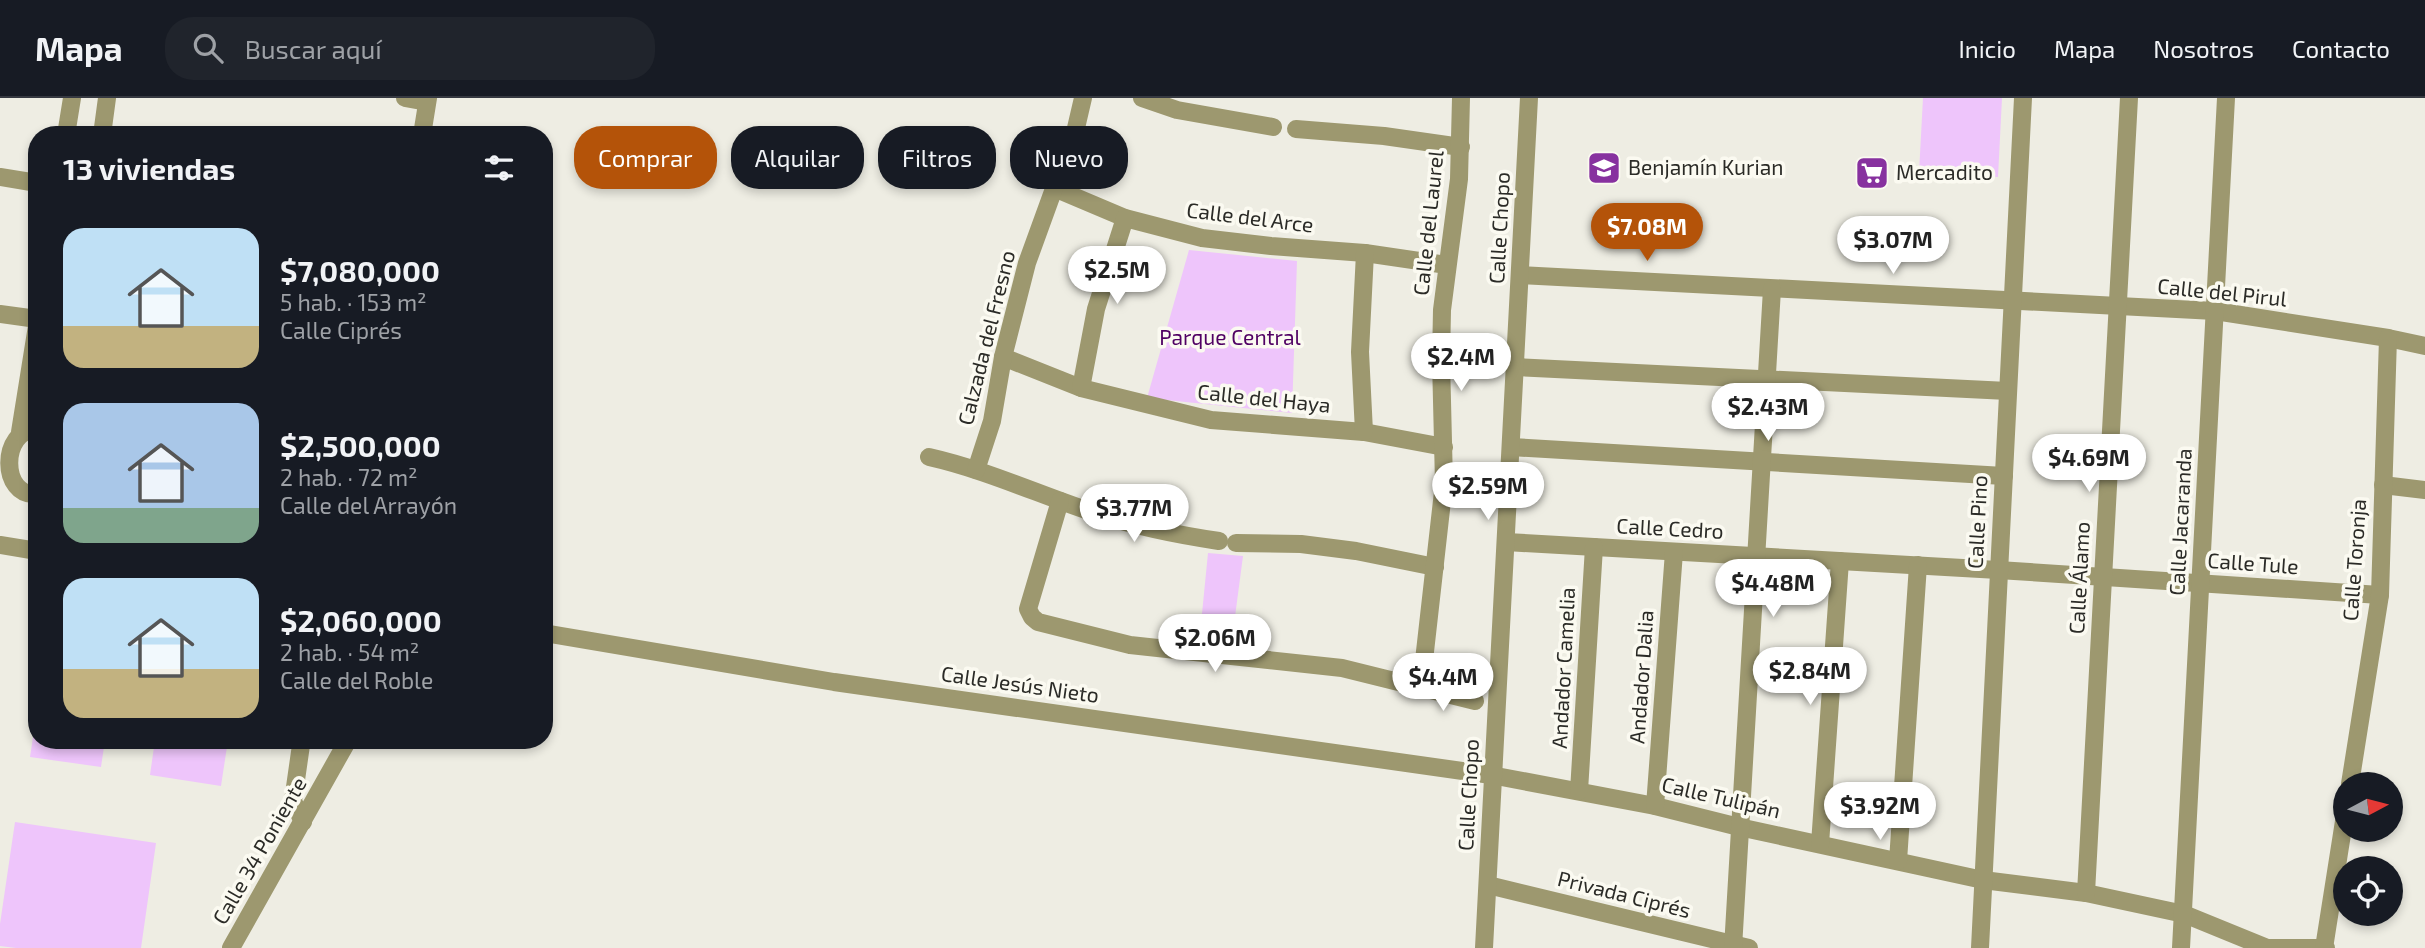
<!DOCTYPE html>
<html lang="es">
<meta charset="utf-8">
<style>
:root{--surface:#171b24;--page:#20242c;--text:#f1f3f6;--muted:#9ea1a6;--line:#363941;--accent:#b45309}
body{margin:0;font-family:"Exo 2",sans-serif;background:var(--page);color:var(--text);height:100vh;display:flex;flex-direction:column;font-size:26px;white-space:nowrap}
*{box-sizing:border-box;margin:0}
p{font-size:23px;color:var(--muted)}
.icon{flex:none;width:38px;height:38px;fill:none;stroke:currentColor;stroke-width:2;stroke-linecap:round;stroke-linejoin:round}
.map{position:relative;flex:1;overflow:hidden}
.panel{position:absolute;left:28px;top:28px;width:525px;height:623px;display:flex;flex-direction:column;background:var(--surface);border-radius:28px;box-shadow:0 4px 10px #0003}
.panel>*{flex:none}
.guide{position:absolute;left:574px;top:28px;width:665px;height:63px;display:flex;gap:14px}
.needle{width:46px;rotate:83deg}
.fabs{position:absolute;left:2333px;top:674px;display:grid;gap:14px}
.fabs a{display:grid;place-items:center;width:70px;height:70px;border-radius:50%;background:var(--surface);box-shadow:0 4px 10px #0003;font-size:35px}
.price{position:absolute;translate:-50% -60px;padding:0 16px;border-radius:24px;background:#fff;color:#222;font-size:23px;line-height:46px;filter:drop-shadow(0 2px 4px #0008)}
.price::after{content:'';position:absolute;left:50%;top:42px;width:21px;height:16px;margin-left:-10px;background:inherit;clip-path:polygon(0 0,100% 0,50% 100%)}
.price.active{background:var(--accent);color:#fff}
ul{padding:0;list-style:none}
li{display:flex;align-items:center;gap:21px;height:175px;padding:0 35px}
li span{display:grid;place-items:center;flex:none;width:196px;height:140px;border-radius:21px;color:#555}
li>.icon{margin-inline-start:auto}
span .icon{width:84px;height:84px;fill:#fffc;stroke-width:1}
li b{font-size:30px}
h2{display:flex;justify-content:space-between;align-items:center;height:84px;padding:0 35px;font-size:30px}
.tag{padding:0 24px;border-radius:28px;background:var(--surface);box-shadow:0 4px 10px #0003;font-size:24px;line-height:63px}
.tag.active{background:var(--accent);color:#fff}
header{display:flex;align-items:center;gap:42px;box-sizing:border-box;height:98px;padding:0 35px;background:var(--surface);border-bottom:2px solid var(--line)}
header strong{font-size:33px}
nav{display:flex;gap:38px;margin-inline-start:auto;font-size:24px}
.search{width:490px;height:63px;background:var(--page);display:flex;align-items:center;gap:18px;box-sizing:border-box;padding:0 24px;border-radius:28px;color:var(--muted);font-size:26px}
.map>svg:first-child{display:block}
</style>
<header>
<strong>Mapa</strong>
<div class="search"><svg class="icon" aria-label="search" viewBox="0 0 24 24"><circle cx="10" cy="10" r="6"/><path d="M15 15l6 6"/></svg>Buscar aquí</div>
<nav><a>Inicio</a><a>Mapa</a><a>Nosotros</a><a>Contacto</a></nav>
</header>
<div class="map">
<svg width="2425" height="850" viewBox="0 0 2425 850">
<rect width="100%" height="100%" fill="#eeede3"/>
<g fill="#eec5fb">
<polygon points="1923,0 2002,0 1998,79 1919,75"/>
<polygon points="1189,152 1297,163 1292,315 1147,300"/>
<polygon points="1208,455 1243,458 1231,549 1199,546"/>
<polygon points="37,613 37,642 105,642 101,669 30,659"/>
<polygon points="155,642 228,642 221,688 150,677"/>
<polygon points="15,724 156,745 141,850 16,850 0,848 0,826"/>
</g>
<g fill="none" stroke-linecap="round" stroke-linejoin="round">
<g stroke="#9d986f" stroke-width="18">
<polyline points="405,0 427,4"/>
<polyline points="1142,0 1177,12 1273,29"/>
<polyline points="1296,31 1384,38 1461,49"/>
<polyline points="66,37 72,0"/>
<polyline points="102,37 107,0"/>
<polyline points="422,37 428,0"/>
<polyline points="0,79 37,85"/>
<polyline points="1054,90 1125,120 1202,140 1271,148 1365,155 1447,167"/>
<polyline points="1520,177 2215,213 2388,240 2425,248"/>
<polyline points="0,216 37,221"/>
<polyline points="1003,259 1081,290 1211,322 1364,334 1444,349"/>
<polyline points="1515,269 2008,293"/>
<polyline points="1081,290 1096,211 1125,120"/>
<path d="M37 331C0 331 0 400 37 396"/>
<polyline points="20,334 37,228"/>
<polyline points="1364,334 1360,254 1365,155"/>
<polyline points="1511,349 2004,378"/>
<path d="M929 359C987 372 1042 398 1098 416 1138 429 1178 437 1219 443"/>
<polyline points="976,372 992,323 1003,259 1027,165 1076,30 1083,0"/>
<polyline points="2383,387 2425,392"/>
<polyline points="1060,403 1028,511 1032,519 1038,524 1130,547 1342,570 1475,603"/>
<polyline points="1506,444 1998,472 2380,497"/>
<polyline points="1236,445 1301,446 1356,453 1435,469"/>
<polyline points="0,447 37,453"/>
<polyline points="544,535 834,584 1491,677 1655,708 1739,729 1983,782 2086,795 2184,816 2265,849"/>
<polyline points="1421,589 1444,385 1441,262 1442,212 1459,81 1461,0"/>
<polyline points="301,647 293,703 303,724"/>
<polyline points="2350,686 2380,497 2388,240"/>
<polyline points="1579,693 1594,449"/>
<polyline points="1655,708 1674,454"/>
<polyline points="1820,746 1840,463"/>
<polyline points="1898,763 1918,467"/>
<polyline points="1488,787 1749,850"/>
<polyline points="2086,795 2129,0"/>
<polyline points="231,850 348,642"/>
<polyline points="1484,850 1529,0"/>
<polyline points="1733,850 1772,191"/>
<polyline points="1980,850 2023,0"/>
<polyline points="2181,850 2226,0"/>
<polyline points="2256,850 2326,850"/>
<polyline points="2324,850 2345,717"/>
</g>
</g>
<defs>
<symbol id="school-square" viewBox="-11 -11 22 22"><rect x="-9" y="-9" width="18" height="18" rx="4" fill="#87319f" stroke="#fbfaf1"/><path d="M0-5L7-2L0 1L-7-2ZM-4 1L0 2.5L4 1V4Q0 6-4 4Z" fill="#fff"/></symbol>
<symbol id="supermarket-square" viewBox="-11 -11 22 22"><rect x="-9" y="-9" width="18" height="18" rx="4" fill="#87319f" stroke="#fbfaf1"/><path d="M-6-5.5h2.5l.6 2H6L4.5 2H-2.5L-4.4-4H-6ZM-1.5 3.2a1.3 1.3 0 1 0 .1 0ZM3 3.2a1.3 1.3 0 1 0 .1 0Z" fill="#fff"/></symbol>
</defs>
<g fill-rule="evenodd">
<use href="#school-square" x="1585" y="51" width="38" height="38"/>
<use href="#supermarket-square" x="1853" y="56" width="38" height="38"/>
</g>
<g text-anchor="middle" stroke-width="7" stroke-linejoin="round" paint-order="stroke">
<g font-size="21" fill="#2b2b27" stroke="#fbfaf1" text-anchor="start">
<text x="1628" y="77">Benjamín Kurian</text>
<text x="1896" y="82">Mercadito</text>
</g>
<g font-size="21" fill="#2b2b27" stroke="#fbfaf1">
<text transform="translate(1250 120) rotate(7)" y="7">Calle del Arce</text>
<text transform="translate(1429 125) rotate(-84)" y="7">Calle del Laurel</text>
<text transform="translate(1500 130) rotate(-87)" y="7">Calle Chopo</text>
<text transform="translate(2222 195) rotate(6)" y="7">Calle del Pirul</text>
<text transform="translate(987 240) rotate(-76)" y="7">Calzada del Fresno</text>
<text transform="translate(1264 301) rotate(6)" y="7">Calle del Haya</text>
<text transform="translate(1978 424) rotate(-87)" y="7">Calle Pino</text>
<text transform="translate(2181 424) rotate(-87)" y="7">Calle Jacaranda</text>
<text transform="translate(1670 431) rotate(3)" y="7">Calle Cedro</text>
<text transform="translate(2355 462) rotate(-86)" y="7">Calle Toronja</text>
<text transform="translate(2253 466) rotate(4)" y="7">Calle Tule</text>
<text transform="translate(2080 480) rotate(-87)" y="7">Calle Álamo</text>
<text transform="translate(1564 570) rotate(-87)" y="7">Andador Camelia</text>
<text transform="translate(1642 579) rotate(-86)" y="7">Andador Dalia</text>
<text transform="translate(1020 587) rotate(8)" y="7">Calle Jesús Nieto</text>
<text transform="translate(1469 697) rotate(-87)" y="7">Calle Chopo</text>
<text transform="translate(1721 700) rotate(13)" y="7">Calle Tulipán</text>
<text transform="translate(260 753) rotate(-60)" y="7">Calle 34 Poniente</text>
<text transform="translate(1624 797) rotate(14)" y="7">Privada Ciprés</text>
</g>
<g font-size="21" fill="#500063" stroke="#fbfaf1">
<text x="1230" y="247">Parque Central</text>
</g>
</g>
</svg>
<div class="fabs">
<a><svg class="needle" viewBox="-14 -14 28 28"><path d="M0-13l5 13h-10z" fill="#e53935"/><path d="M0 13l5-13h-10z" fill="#9ea1a6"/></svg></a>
<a><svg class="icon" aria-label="locate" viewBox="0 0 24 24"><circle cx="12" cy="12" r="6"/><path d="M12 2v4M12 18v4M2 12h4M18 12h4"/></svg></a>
</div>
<b class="price active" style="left:1647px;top:165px">$7.08M</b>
<b class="price" style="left:1893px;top:178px">$3.07M</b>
<b class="price" style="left:1117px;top:208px">$2.5M</b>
<b class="price" style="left:1461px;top:295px">$2.4M</b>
<b class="price" style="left:1768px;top:345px">$2.43M</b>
<b class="price" style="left:2089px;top:396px">$4.69M</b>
<b class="price" style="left:1488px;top:424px">$2.59M</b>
<b class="price" style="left:1134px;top:446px">$3.77M</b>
<b class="price" style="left:1773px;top:521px">$4.48M</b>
<b class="price" style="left:1215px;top:576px">$2.06M</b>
<b class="price" style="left:1810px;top:609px">$2.84M</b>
<b class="price" style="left:1443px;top:615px">$4.4M</b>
<b class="price" style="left:1880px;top:744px">$3.92M</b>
<div class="guide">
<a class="tag active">Comprar</a>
<a class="tag">Alquilar</a>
<a class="tag">Filtros</a>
<a class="tag">Nuevo</a>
</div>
<section class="panel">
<h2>13 viviendas<svg class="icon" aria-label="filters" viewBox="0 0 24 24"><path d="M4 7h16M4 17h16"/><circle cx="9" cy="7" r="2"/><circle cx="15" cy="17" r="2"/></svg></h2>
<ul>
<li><span style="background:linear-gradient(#bfe0f5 70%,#c2b280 0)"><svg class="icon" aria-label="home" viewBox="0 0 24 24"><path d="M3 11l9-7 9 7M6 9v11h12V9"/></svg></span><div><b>$7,080,000</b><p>5 hab. · 153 m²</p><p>Calle Ciprés</p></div></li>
<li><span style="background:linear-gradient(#a9c7e8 75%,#7fa58c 0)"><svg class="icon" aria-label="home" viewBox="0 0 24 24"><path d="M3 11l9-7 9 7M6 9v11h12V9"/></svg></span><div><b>$2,500,000</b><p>2 hab. · 72 m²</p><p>Calle del Arrayón</p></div></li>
<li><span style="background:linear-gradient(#bfe0f5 65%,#c2b280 0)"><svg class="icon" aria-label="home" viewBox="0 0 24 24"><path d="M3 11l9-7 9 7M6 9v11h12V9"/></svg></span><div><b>$2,060,000</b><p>2 hab. · 54 m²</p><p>Calle del Roble</p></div></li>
</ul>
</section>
</div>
